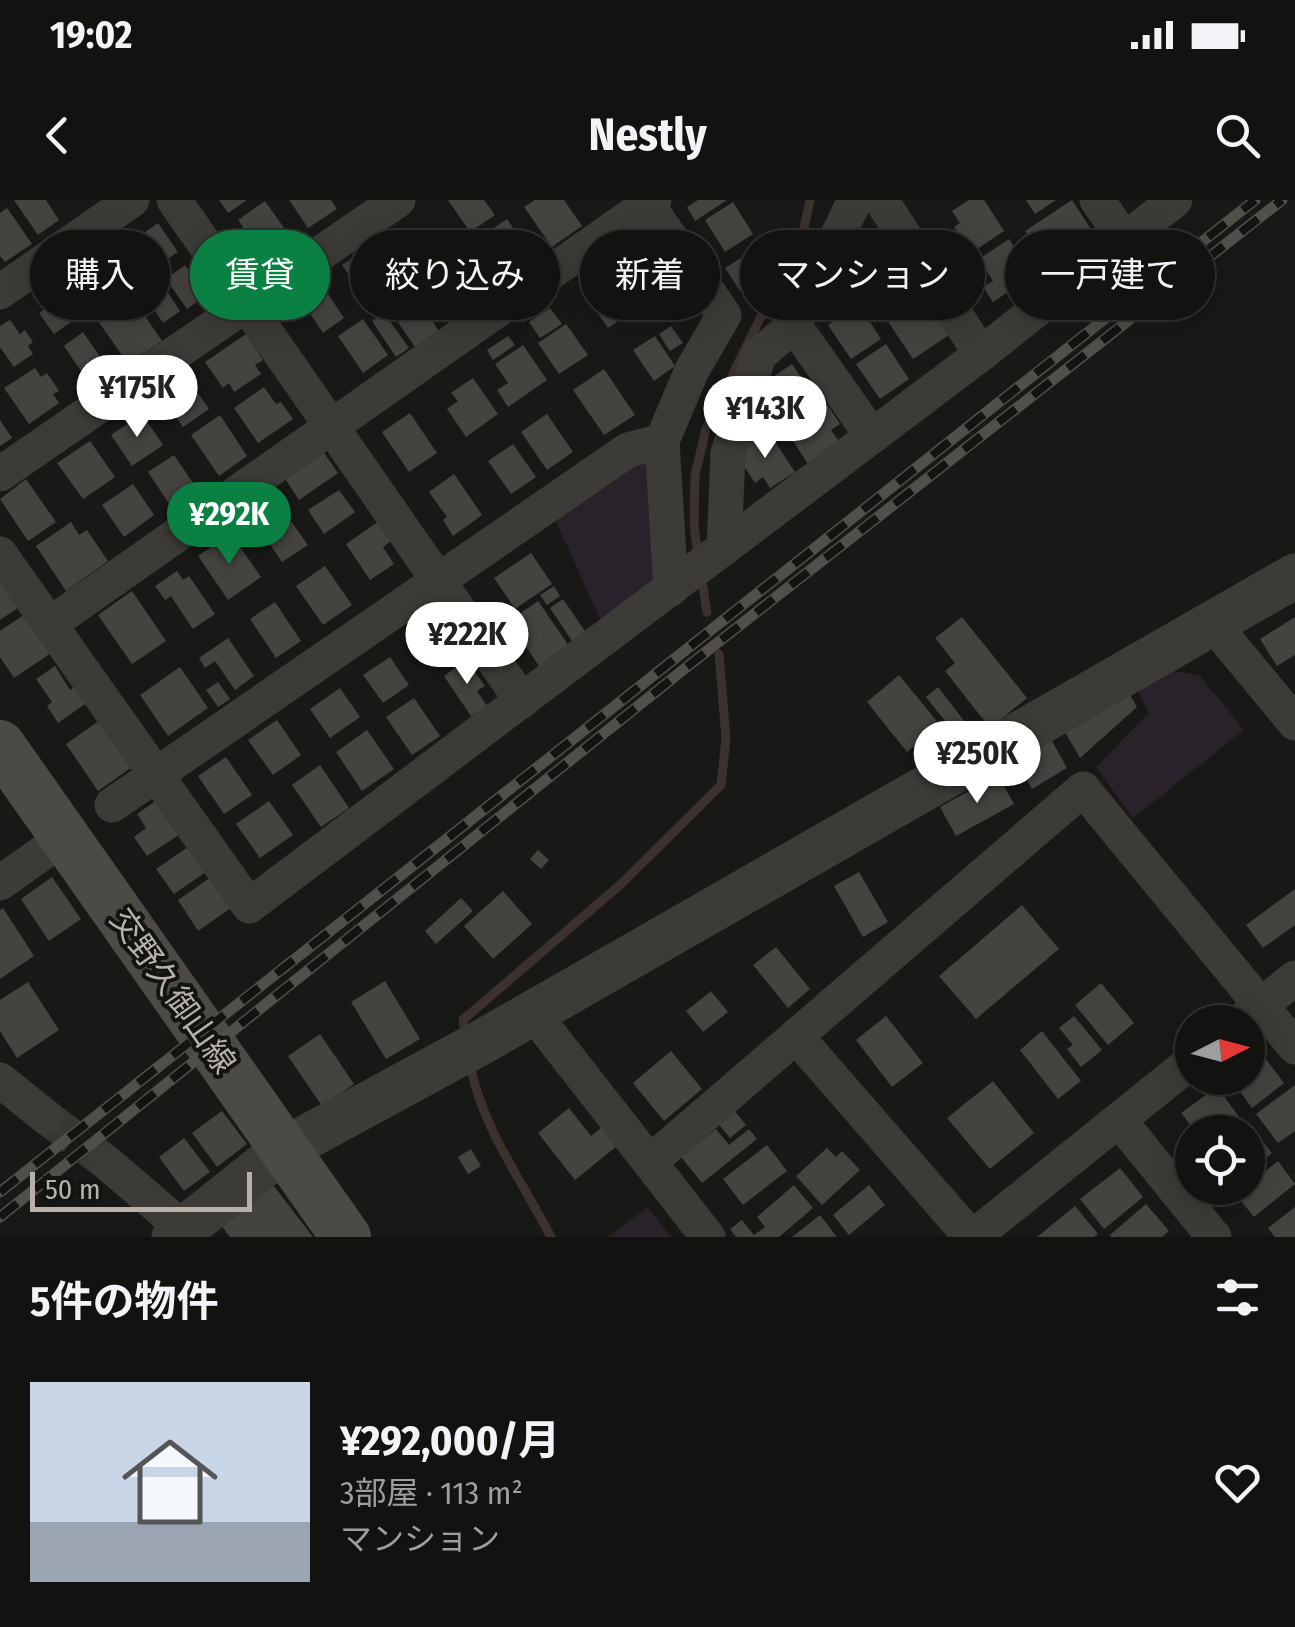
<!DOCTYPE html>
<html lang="ja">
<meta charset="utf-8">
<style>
:root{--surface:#121210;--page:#1b1b19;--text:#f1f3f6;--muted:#9c9e9f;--line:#313230;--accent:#0b8043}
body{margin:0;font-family:"Fira Sans Condensed","Noto Sans JP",sans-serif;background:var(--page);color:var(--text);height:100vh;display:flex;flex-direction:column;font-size:38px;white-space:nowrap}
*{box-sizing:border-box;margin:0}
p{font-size:32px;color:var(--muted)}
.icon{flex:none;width:55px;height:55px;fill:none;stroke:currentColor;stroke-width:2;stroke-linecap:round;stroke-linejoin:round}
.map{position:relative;height:1037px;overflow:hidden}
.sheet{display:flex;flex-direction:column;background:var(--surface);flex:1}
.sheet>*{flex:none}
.banner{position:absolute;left:30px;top:30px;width:1235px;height:90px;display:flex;gap:20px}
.needle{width:65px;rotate:84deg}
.controls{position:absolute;left:1175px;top:805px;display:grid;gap:20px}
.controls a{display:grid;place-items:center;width:90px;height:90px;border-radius:50%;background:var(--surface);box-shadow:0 5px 25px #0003,0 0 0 2px var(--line);font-size:50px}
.scale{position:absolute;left:30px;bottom:25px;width:222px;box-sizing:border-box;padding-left:10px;border:5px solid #b7b1a9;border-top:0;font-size:28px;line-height:35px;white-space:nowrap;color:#b7b1a9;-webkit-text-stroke:8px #131311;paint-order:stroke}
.price{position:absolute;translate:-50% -85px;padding:0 22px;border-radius:35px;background:#fff;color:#222;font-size:32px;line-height:65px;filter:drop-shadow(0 2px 5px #0008)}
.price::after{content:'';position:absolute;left:50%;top:60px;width:30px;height:22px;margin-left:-15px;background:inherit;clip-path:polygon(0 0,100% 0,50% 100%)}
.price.active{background:var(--accent);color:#fff}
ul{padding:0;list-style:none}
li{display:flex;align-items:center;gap:30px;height:250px;padding:0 30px}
li span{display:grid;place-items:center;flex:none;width:280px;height:200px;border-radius:0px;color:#555}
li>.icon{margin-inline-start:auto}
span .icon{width:120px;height:120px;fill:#fffc;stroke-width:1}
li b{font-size:42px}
h2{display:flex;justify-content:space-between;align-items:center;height:120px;padding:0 30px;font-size:42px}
.pill{padding:0 35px;border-radius:45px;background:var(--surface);box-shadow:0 5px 25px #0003,0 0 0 2px var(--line);font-size:35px;line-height:90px}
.pill.active{background:var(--accent);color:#fff}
.status{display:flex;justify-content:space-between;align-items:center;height:70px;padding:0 50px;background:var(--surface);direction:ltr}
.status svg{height:28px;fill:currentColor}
header{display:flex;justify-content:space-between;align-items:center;height:130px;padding:0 30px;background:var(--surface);font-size:45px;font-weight:700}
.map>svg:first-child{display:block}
</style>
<div class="status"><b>19:02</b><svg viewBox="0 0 49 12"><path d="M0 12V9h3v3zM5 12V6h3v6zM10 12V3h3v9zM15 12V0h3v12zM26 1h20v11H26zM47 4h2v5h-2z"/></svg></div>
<header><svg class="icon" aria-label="back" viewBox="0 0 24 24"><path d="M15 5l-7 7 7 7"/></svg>Nestly<svg class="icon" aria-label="search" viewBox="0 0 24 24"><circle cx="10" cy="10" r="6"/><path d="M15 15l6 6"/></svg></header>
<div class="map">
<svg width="1295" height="1037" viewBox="0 0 1295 1037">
<rect width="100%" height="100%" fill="#181816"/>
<g fill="#2a222a">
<polygon points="650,254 657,381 601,421 555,319"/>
<polygon points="1169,470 1200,476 1244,530 1133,618 1096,567 1149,513 1138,490"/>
<polygon points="647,1007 671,1037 608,1037"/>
</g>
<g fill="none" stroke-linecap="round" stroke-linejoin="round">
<g stroke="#3b322d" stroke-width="9">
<polyline points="698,355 694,325 695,275 706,229 804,28 810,0"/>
<polyline points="701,375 707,412"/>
<polyline points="466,838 463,820 621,684 721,585 726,538 719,454"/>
<path d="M470 863C480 924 523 983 551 1037"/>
</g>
</g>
<g fill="#454340">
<polygon points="14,0 46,0 59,20 38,35"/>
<polygon points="219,0 247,0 228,13"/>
<polygon points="289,0 331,0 337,9 308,28"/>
<polygon points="448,0 484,0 495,15 470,32"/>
<polygon points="535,0 564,0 582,26 552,47 524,7"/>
<polygon points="698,0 727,0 695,21 687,7"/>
<polygon points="969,0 984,0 1004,31 971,53 954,27 960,23 952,11"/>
<polygon points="1026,0 1056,0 1035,14"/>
<polygon points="1072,0 1094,34 1047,65 1025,31"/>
<polygon points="265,1 292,39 264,58 238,20"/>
<polygon points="733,2 753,34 725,52 705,20"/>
<polygon points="7,8 32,44 5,62 0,56 0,13"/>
<polygon points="507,19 529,51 504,68 482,36"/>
<polygon points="158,23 178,52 154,68 135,39"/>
<polygon points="420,28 438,53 407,75 390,49"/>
<polygon points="650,39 659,51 648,59 640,46"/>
<polygon points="1009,39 1033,75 993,102 983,87 993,81 979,59"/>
<polygon points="371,46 398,85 370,105 342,65"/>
<polygon points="102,49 111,61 119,55 135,80 105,101 88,77 93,73 85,61"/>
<polygon points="746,55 760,78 740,91 725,68"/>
<polygon points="459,56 484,92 451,115 437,95 443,91 432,74"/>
<polygon points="662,57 681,85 654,103 635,75"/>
<polygon points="888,57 911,93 880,114 856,78"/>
<polygon points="602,63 611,77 588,92 579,79"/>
<polygon points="185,65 206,95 187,109 166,79"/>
<polygon points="619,78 639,107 608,128 588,99"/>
<polygon points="159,79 180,111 163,123 142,91"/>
<polygon points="320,82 344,118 323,133 299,97"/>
<polygon points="410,89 439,131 415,147 386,105"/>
<polygon points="69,93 83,114 54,134 39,113"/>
<polygon points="923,96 949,135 913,159 887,120"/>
<polygon points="132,97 162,141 128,164 98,121"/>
<polygon points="542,99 547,106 524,122 518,115"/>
<polygon points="859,105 881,139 851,159 828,125"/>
<polygon points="550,108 562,124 540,138 529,122"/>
<polygon points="384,113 409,148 396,157 372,121"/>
<polygon points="363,119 388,155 363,173 338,136"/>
<polygon points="10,120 20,134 25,130 33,142 28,146 33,154 14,167 0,147 0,126"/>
<polygon points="566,124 588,155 559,174 538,143"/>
<polygon points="671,126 683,143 670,151 659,134"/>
<polygon points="83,132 105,164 85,177 64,146"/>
<polygon points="246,134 263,160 255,165 261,174 234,192 229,183 223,188 205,162"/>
<polygon points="508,136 515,145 493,160 487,150"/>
<polygon points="655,136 675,166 654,181 633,150"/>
<polygon points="886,144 909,179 880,199 856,164"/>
<polygon points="523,145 547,180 508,207 497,190 508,183 495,164"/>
<polygon points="792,164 815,198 780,221 758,187"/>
<polygon points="35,168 41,177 47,173 59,191 53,194 59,203 29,224 4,188"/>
<polygon points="604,169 635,215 604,235 573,190"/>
<polygon points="183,172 209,209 183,227 157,190"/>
<polygon points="473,178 498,214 466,237 447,209 458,201 451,193"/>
<polygon points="264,187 276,204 281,202 293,219 258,243 234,208"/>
<polygon points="824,200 840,224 831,230 840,243 808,264 784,227"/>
<polygon points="410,213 437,253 409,272 382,232"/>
<polygon points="142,214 163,245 132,266 111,235"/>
<polygon points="547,214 573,252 547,270 521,232"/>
<polygon points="220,215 247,256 219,276 191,235"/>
<polygon points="0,220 12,238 0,246"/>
<polygon points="768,231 795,272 770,288 763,277 755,283 735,252"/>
<polygon points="90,241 115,277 83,299 57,263"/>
<polygon points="513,244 536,277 511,294 488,261"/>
<polygon points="322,250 338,273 299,300 284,277"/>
<polygon points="174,255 198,290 172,308 148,272"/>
<polygon points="454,274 482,315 453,336 443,320 447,317 429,292"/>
<polygon points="26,279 56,322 28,341 0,299"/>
<polygon points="133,284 154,315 124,337 102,305"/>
<polygon points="339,290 355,312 324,334 308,310"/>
<polygon points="269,306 276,317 262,327 254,316"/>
<polygon points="288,317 308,345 282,362 263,334"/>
<polygon points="382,319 395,338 383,347 394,364 370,380 346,344"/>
<polygon points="71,322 79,335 87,330 108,361 66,391 36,346"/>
<polygon points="231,334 261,377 228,400 198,356"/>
<polygon points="531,353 552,384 515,409 494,378"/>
<polygon points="325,366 352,405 323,425 296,386"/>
<polygon points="0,367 19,407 0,420"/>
<polygon points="177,371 183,380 189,376 215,414 193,429 171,396 165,400 155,386"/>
<polygon points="554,386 560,396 547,405 540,395"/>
<polygon points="132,391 166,441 132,464 98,415"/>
<polygon points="563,399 587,434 574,444 550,408"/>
<polygon points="538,401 569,446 539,466 509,421"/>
<polygon points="275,402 301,441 276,458 250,419"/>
<polygon points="432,410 460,450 437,466 410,426"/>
<polygon points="28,412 54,451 14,478 0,457 0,431"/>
<polygon points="962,417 1027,498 990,528 945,471 955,463 935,438"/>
<polygon points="1295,417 1295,455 1277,466 1260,439"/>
<polygon points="228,438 254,476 235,490 215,461 205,468 199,458"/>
<polygon points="390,457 409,485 383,503 363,475"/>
<polygon points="466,460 485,486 477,491 487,506 471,516 444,476"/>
<polygon points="55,466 70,490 76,486 88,502 58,523 47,506 52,502 36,479"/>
<polygon points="180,467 208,508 168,536 140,495"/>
<polygon points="899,475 940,525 907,552 867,502"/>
<polygon points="218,482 230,499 218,507 206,490"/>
<polygon points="938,487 972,531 960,540 926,497"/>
<polygon points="340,488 360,517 330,538 310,509"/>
<polygon points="1126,488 1137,507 1080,558 1061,525"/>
<polygon points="414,498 440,536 412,555 386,517"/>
<polygon points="103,518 135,565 98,591 66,544"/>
<polygon points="277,520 301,555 273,575 248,540"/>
<polygon points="367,530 394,569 362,591 336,552"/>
<polygon points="1047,532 1067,568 1032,589 1011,553"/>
<polygon points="226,557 252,595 224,614 198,576"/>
<polygon points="320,565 349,608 321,627 292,585"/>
<polygon points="998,575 1014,604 956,636 940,607"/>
<polygon points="157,600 180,634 147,656 134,637 146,628 137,614"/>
<polygon points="269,601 293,635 260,658 236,624"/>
<polygon points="188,647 206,672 174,694 156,669"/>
<polygon points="538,650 549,660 541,669 530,659"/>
<polygon points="859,672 888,722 863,737 834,686"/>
<polygon points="217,673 238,703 198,731 178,700"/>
<polygon points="52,677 81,719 49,741 21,699"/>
<polygon points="1295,689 1295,725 1263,748 1246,725"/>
<polygon points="503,691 532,724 493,759 464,726"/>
<polygon points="461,698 473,711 436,744 425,731"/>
<polygon points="1022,705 1059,749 976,819 939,776"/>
<polygon points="3,708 34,756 0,779 0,710"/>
<polygon points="776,747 810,789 788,808 753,765"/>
<polygon points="385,781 420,839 386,859 351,802"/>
<polygon points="28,782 59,830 17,858 0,831 0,800"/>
<polygon points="1101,783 1134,823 1108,845 1075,805"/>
<polygon points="711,791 728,812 703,832 686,811"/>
<polygon points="886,816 923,863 892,887 856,840"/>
<polygon points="1074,816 1102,850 1081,867 1067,849 1073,845 1059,828"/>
<polygon points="1042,831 1081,881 1058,899 1020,850"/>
<polygon points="320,834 354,884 322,906 288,856"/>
<polygon points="671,851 702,889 664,921 633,883"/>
<polygon points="1263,855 1284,883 1252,908 1231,879 1248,878 1248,866"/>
<polygon points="993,881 1034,933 990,969 947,918"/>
<polygon points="1295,885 1295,931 1278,943 1256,914"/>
<polygon points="1217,887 1240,918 1221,932 1212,921 1196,932 1181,913"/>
<polygon points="569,908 591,936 602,927 617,946 575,980 538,933"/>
<polygon points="733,909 746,925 730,938 717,922"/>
<polygon points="222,911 247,944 217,967 192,933"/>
<polygon points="1248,923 1272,953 1248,973 1248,932 1237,932"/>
<polygon points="716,929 729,945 749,929 757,939 702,983 681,957"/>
<polygon points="184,938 210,972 184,991 159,957"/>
<polygon points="767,945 787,971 743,1005 723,979"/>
<polygon points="827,948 836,957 842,951 860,970 822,1005 796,976"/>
<polygon points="471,949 481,966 468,974 458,957"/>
<polygon points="1278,961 1295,984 1254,1017 1236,995"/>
<polygon points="1120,968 1143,997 1104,1029 1080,999"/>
<polygon points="273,985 313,1037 230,1037 221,1025"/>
<polygon points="794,985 813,1008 779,1037 736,1037 730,1029 742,1020 754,1035 765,1027 757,1017"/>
<polygon points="869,985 885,1005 849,1035 833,1015"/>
<polygon points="1146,1004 1169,1031 1162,1037 1111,1037 1110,1035"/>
<polygon points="1075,1006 1098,1034 1094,1037 1037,1037"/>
<polygon points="1295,1007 1295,1037 1275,1037 1268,1028"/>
<polygon points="820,1015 837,1037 792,1037"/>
</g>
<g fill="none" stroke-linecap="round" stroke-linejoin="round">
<polyline stroke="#383733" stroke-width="35" stroke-dasharray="35 18" stroke-linecap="butt" points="46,917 106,962"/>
<g stroke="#3c3b37" stroke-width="35">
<polyline points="174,0 522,501"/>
<polyline points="644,0 724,115 692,170 662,241"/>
<polyline points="881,0 981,154"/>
<polyline points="1097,0 1125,40"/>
<polyline points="0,92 132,0"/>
<polyline points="794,125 872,236"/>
<polyline points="0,274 398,0"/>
<polyline points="724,348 728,253 759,155 794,125 855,0"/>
<polyline points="0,354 249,706 981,154 1175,0"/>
<polyline points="50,424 654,0"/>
<polyline points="1214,425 1295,523"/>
<polyline points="112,605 628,250 662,241 671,389"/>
<polyline points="0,683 65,637"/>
<polyline points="533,813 708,1037"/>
<polyline points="1240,822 1295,778"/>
<polyline points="796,836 971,1037"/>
<polyline points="0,880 46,917"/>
<polyline points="1119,920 1214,1037"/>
<polyline points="106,962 184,1029"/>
<polyline points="650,962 1083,589 1295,847"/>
<polyline points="973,1037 1192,861"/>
</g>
<polyline stroke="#3c3b37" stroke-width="45" points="174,1037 283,950 482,842 1295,376"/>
<polyline stroke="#4c4a45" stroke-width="50" points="0,545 346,1037"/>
<defs>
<g id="rail">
<polyline points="0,992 1255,0"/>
<polyline points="0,1017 693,462 1282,0"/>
</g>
</defs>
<use href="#rail" stroke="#514f4a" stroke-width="11"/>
<use href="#rail" stroke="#131311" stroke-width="8" stroke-dasharray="22" stroke-linecap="butt"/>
</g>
<g text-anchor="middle" stroke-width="8" stroke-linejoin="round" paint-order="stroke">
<g font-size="32" fill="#b7b1a9" stroke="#131311">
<text transform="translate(173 791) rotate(55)" y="11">交野久御山線</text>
</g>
</g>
</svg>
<div class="controls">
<a><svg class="needle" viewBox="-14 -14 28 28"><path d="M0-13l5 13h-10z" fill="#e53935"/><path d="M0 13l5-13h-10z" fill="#9c9e9f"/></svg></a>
<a><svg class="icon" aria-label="locate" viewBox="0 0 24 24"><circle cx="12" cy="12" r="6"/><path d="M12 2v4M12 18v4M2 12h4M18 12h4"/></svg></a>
</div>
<div class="scale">50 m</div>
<b class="price" style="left:137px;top:240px">¥175K</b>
<b class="price" style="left:765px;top:261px">¥143K</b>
<b class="price active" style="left:229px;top:367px">¥292K</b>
<b class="price" style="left:467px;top:487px">¥222K</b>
<b class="price" style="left:977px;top:606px">¥250K</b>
<div class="banner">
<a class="pill">購入</a>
<a class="pill active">賃貸</a>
<a class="pill">絞り込み</a>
<a class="pill">新着</a>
<a class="pill">マンション</a>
<a class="pill">一戸建て</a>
</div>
</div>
<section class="sheet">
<h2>5件の物件<svg class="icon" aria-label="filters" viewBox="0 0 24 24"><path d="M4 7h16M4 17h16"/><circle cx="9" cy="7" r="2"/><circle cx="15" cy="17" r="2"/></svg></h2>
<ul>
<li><span style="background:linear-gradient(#c9d6e8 70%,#9aa5b1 0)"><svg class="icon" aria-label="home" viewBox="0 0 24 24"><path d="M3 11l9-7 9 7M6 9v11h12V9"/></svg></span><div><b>¥292,000/月</b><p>3部屋 · 113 m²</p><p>マンション</p></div><svg class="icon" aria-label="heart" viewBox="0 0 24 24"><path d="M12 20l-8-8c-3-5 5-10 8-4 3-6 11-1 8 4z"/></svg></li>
</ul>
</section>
